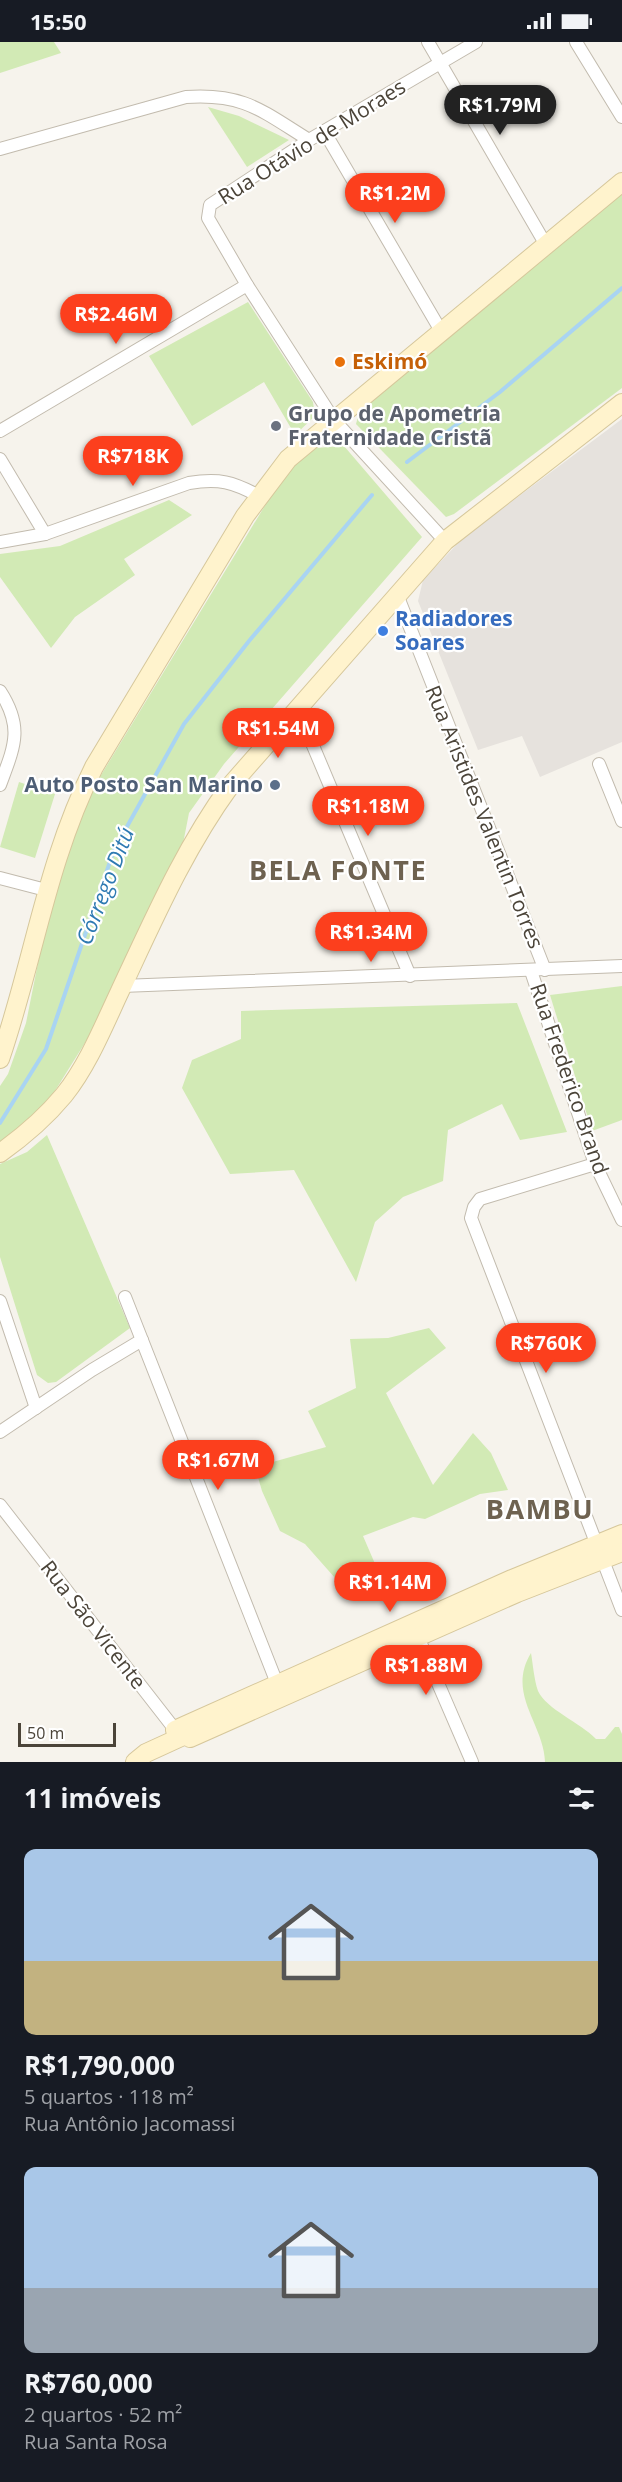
<!DOCTYPE html>
<html lang="pt">
<meta charset="utf-8">
<style>
:root{--surface:#171b24;--page:#242831;--text:#f1f3f6;--muted:#9ea1a6;--accent:#fc3f1d}
body{margin:0;font-family:"Open Sans",sans-serif;background:var(--page);color:var(--text);height:100vh;display:flex;flex-direction:column;font-size:22px;white-space:nowrap}
*{box-sizing:border-box;margin:0}
p{font-size:20px;color:var(--muted)}
.icon{flex:none;width:33px;height:33px;fill:none;stroke:currentColor;stroke-width:2;stroke-linecap:round;stroke-linejoin:round}
.map{position:relative;height:1720px;overflow:hidden}
.sheet{display:flex;flex-direction:column;background:var(--surface);flex:1}
.sheet>*{flex:none}
.scale{position:absolute;left:18px;bottom:15px;width:98px;box-sizing:border-box;padding-left:6px;border:3px solid #4b4439;border-top:0;font-size:16px;line-height:21px;white-space:nowrap;color:#4b4439;-webkit-text-stroke:4px #fff;paint-order:stroke}
.price{position:absolute;translate:-50% -51px;padding:0 14px;border-radius:21px;background:var(--accent);color:#fff;font-size:20px;line-height:39px;filter:drop-shadow(0 2px 3px #0008)}
.price::after{content:'';position:absolute;left:50%;top:36px;width:18px;height:14px;margin-left:-9px;background:inherit;clip-path:polygon(0 0,100% 0,50% 100%)}
.price.active{background:#222;color:#fff}
ul{padding:0;list-style:none}
li{display:grid;align-content:center;gap:12px;height:318px;padding:0 24px}
li span{display:grid;place-items:center;height:186px;border-radius:12px;color:#555}
li>.icon{margin-inline-start:auto}
span .icon{width:108px;height:108px;fill:#fffc;stroke-width:1}
li b{font-size:26px}
h2{display:flex;justify-content:space-between;align-items:center;height:72px;padding:0 24px;font-size:26px}
.status{display:flex;justify-content:space-between;align-items:center;height:42px;padding:0 30px;background:var(--surface);direction:ltr}
.status svg{height:16px;fill:currentColor}
.map>svg:first-child{display:block}
</style>
<div class="status"><b>15:50</b><svg viewBox="0 0 49 12"><path d="M0 12V9h3v3zM5 12V6h3v6zM10 12V3h3v9zM15 12V0h3v12zM26 1h20v11H26zM47 4h2v5h-2z"/></svg></div>
<div class="map">
<svg width="622" height="1720" viewBox="0 0 622 1720">
<rect width="100%" height="100%" fill="#f6f3ec"/>
<polygon fill="#e6e2dd" points="622,377 622,700 540,735 522,694 478,708 418,559 423,538 463,496"/>
<g fill="#d2eab5">
<polygon points="0,0 54,0 61,11 0,31"/>
<polygon points="208,65 239,74 289,98 247,125"/>
<polygon points="622,149 622,346 454,472 446,475 356,382 360,367"/>
<polygon points="248,260 313,360 315,374 295,393 264,340 192,384 149,314"/>
<polygon points="344,404 422,495 224,722 189,771 181,812 93,988 43,1068 0,1103 0,1044 8,1032 26,981 52,851 84,761 269,457 296,420 315,406"/>
<polygon points="169,458 192,473 124,517 135,533 75,575 51,606 0,535 0,512 60,504"/>
<polygon points="19,740 55,752 35,816 0,805"/>
<polygon points="622,944 622,1078 592,1089 550,953"/>
<polygon points="517,961 567,1090 520,1098 502,1062 448,1088 443,1139 403,1155 375,1180 356,1240 294,1128 230,1132 182,1046 192,1018 241,997 241,969"/>
<polygon points="47,1093 130,1286 56,1340 48,1341 37,1333 0,1215 0,1122 27,1110"/>
<polygon points="429,1286 446,1306 386,1351 433,1443 473,1391 491,1411 508,1448 480,1452 425,1477 413,1475 363,1494 379,1531 343,1545 305,1502 280,1489 262,1449 255,1425 326,1405 308,1369 356,1346 350,1297 388,1296"/>
<path d="M531 1611C533 1623 534 1637 538 1649 546 1667 581 1681 596 1697H605L615 1685H619L622 1692V1720H545C544 1682 506 1652 531 1611Z"/>
</g>
<g fill="none" stroke-linecap="round" stroke-linejoin="round">
<g stroke="#a9d4f2" stroke-width="4">
<polyline points="407,420 500,350 622,246"/>
<polyline points="0,1081 46,1007 114,808 184,682 249,599 372,453"/>
</g>
<defs>
<g id="street">
<polyline points="428,0 546,203"/>
<polyline points="576,0 622,75"/>
<polyline points="324,89 441,289"/>
<path d="M0 107 186 55C244 51 262 69 309 98"/>
<polyline points="0,389 247,243"/>
<polyline points="0,417 45,492"/>
<polyline points="445,499 334,378 247,243 208,176 210,163 309,98 476,0"/>
<path d="M0 500 45 492 189 441C219 436 233 440 259 454"/>
<polyline points="398,555 545,928"/>
<path d="M0 649C24 686 14 705 0 743"/>
<polyline points="298,668 410,934"/>
<polyline points="599,722 622,779"/>
<polyline points="0,836 46,848"/>
<polyline points="531,929 595,1122 622,1178"/>
<polyline points="122,944 622,924"/>
<polyline points="595,1122 480,1157 474,1165 471,1176 622,1568"/>
<polyline points="125,1255 280,1649"/>
<polyline points="0,1259 36,1366"/>
<polyline points="0,1390 92,1328 142,1298"/>
<polyline points="0,1463 180,1694"/>
<polyline points="415,1588 472,1720"/>
</g>
<g id="secondary">
<path d="M0 1017C34 918 46 821 94 725L245 474 288 417 622 140"/>
<path d="M0 1111C24 1094 45 1076 64 1053 88 1023 104 983 120 949 153 879 184 807 230 744L445 499 622 361"/>
<polyline points="175,1688 512,1537 622,1492"/>
<polyline points="190,1696 517,1551 622,1510"/>
<polyline points="135,1720 146,1711 181,1695"/>
</g>
</defs>
<use href="#street" stroke="#c2bbae" stroke-width="14"/>
<use href="#secondary" stroke="#d6c79b" stroke-width="20"/>
<use href="#street" stroke="#fff" stroke-width="12"/>
<use href="#secondary" stroke="#fff3cd" stroke-width="18"/>
</g>
<circle fill="#e8710a" stroke="#fff" stroke-width="2" cx="340" cy="320" r="6"/>
<circle fill="#6b7280" stroke="#fff" stroke-width="2" cx="276" cy="384" r="6"/>
<circle fill="#3f7fe0" stroke="#fff" stroke-width="2" cx="383" cy="589" r="6"/>
<circle fill="#5c6f8a" stroke="#fff" stroke-width="2" cx="275" cy="743" r="6"/>
<g text-anchor="middle" stroke-width="4.5" stroke-linejoin="round" paint-order="stroke">
<g font-size="21" fill="#4b4439" stroke="#fff">
<text transform="translate(312 100) rotate(-32)" y="7">Rua Otávio de Moraes</text>
<text transform="translate(484 775) rotate(68)" y="7">Rua Aristides Valentin Torres</text>
<text transform="translate(569 1037) rotate(71)" y="7">Rua Frederico Brand</text>
<text transform="translate(93 1583) rotate(52)" y="7">Rua São Vicente</text>
</g>
<g font-size="21" font-weight="bold" fill="#c56008" stroke="#fff" text-anchor="start">
<text x="352" y="327">Eskimó</text>
</g>
<g font-size="21" font-weight="bold" fill="#5b616d" stroke="#fff" text-anchor="start">
<text x="288" y="379">Grupo de Apometria<tspan x="288" dy="24">Fraternidade Cristã</tspan></text>
</g>
<g font-size="21" font-weight="bold" fill="#366cbe" stroke="#fff" text-anchor="start">
<text x="395" y="584">Radiadores<tspan x="395" dy="24">Soares</tspan></text>
</g>
<g font-size="21" font-weight="bold" fill="#4e5e75" stroke="#fff" text-anchor="end">
<text x="263" y="750">Auto Posto San Marino</text>
</g>
<g font-size="22" font-style="italic" fill="#2e7ab2" stroke="#fff">
<text transform="translate(105 844) rotate(-69)" y="8">Córrego Ditú</text>
</g>
<g font-size="27" font-weight="bold" letter-spacing="1.5" fill="#6e6250" stroke="#fff">
<text x="338" y="838">BELA FONTE</text>
<text x="540" y="1477">BAMBU</text>
</g>
</g>
</svg>
<div class="scale">50 m</div>
<b class="price active" style="left:500px;top:94px">R$1.79M</b>
<b class="price" style="left:395px;top:182px">R$1.2M</b>
<b class="price" style="left:116px;top:303px">R$2.46M</b>
<b class="price" style="left:133px;top:445px">R$718K</b>
<b class="price" style="left:278px;top:717px">R$1.54M</b>
<b class="price" style="left:368px;top:795px">R$1.18M</b>
<b class="price" style="left:371px;top:921px">R$1.34M</b>
<b class="price" style="left:546px;top:1332px">R$760K</b>
<b class="price" style="left:218px;top:1449px">R$1.67M</b>
<b class="price" style="left:390px;top:1571px">R$1.14M</b>
<b class="price" style="left:426px;top:1654px">R$1.88M</b>
</div>
<section class="sheet">
<h2>11 imóveis<svg class="icon" aria-label="filters" viewBox="0 0 24 24"><path d="M4 7h16M4 17h16"/><circle cx="9" cy="7" r="2"/><circle cx="15" cy="17" r="2"/></svg></h2>
<ul>
<li><span style="background:linear-gradient(#a9c7e8 60%,#c2b280 0)"><svg class="icon" aria-label="home" viewBox="0 0 24 24"><path d="M3 11l9-7 9 7M6 9v11h12V9"/></svg></span><div><b>R$1,790,000</b><p>5 quartos · 118 m²</p><p>Rua Antônio Jacomassi</p></div></li>
<li><span style="background:linear-gradient(#a9c7e8 65%,#9aa5b1 0)"><svg class="icon" aria-label="home" viewBox="0 0 24 24"><path d="M3 11l9-7 9 7M6 9v11h12V9"/></svg></span><div><b>R$760,000</b><p>2 quartos · 52 m²</p><p>Rua Santa Rosa</p></div></li>
</ul>
</section>
